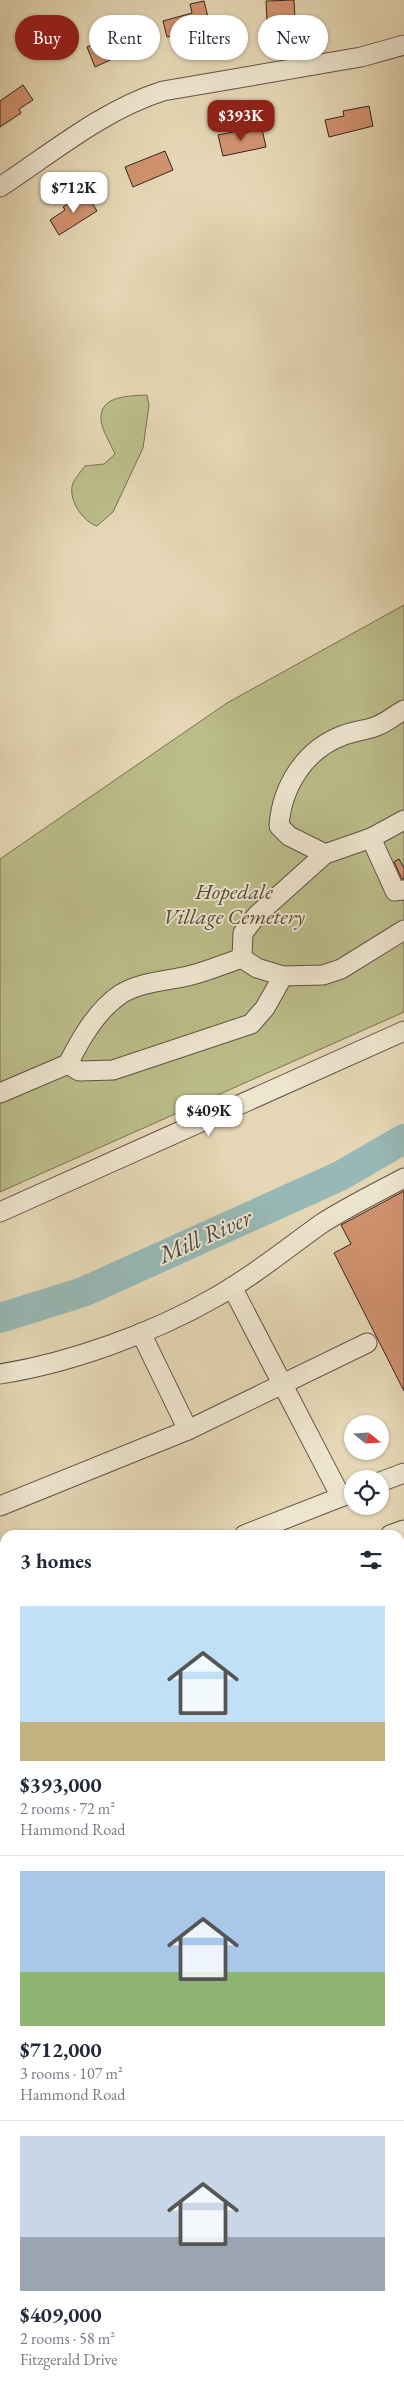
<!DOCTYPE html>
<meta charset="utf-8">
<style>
:root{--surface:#fff;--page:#f6f6f7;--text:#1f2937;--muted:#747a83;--line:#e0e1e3;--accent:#8f2418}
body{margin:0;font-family:"EB Garamond",serif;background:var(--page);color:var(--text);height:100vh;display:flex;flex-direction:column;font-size:19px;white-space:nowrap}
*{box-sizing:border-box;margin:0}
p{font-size:16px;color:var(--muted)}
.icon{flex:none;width:28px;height:28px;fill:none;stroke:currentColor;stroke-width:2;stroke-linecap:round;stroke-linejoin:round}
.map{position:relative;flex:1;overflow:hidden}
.drawer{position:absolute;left:0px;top:1530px;width:405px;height:866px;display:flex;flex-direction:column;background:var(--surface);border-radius:15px 15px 0 0;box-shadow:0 1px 4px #0004}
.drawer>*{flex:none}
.top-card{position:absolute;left:15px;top:15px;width:375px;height:45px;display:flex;gap:10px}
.needle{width:32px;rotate:108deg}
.buttons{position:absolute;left:344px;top:1415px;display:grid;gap:10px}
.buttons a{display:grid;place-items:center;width:45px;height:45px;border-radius:50%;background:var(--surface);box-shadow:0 1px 4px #0004;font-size:25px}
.price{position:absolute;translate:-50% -42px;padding:0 11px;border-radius:10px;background:#fff;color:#222;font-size:16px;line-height:32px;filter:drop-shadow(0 1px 2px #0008)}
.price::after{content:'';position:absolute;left:50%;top:30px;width:15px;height:11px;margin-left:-8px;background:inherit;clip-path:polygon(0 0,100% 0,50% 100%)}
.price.current{background:var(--accent);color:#fff}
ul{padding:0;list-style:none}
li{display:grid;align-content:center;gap:10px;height:265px;padding:0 20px}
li+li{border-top:1px solid var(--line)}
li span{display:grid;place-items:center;height:155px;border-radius:0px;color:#555}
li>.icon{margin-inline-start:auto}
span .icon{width:90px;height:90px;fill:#fffc;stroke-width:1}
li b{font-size:21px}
h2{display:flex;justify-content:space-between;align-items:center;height:60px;padding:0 20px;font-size:21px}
.tag{padding:0 18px;border-radius:22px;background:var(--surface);box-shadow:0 1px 4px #0004;font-size:18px;line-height:45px}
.tag.current{background:var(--accent);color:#fff}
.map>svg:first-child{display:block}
</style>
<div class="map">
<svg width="404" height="2396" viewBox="0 0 404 2396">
<rect width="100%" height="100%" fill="#e5d7b5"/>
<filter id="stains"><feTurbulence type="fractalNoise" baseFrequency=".004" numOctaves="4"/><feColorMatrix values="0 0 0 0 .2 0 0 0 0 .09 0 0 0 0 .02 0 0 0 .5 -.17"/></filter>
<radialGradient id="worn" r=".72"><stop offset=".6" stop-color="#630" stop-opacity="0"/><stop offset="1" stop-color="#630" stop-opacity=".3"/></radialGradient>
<g fill="#bbbd89" stroke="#787154">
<path d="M147 395 149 405 143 448 113 512 97 526C83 522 67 499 73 483 76 477 81 471 85 466L104 464 115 454C111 444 102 431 101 420 99 395 130 396 147 395Z"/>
<polygon points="404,605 404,1012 0,1192 0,859 227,703"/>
<polygon points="0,1624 5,1626 5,1698 0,1698"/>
</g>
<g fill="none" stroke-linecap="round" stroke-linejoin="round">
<polyline stroke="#97b8b4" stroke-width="30" points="0,1318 83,1292 340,1176 404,1139"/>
</g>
<g fill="#d1926f" stroke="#34251e">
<polygon points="294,0 295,19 267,20 266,1"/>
<polygon points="204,1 211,29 186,36 185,33 167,37 163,21 192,13 190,4"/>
<polygon points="127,30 134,47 118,54 119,56 95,67 87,47"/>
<polygon points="23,85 33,100 19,109 21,113 0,127 0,101"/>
<polygon points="369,106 373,126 329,137 325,120 344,116 343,111"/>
<polygon points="262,129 266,147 223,156 218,135 243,130 244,133"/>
<polygon points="165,151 173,170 133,187 125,167"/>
<polygon points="86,193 97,211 59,235 50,220 65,210 63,207"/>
<polygon points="399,859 404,868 404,879 402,879 394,862"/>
<polygon points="404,1191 404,1391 334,1253 351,1244 341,1225"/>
</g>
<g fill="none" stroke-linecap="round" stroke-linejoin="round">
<defs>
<g id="minor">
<path d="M0 187C52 153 103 110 163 91L361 57 404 45"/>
<polyline points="371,838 404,820"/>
<polyline points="325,854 371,838 395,891 404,890"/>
<polyline points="242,958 257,968 283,976"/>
<polyline points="68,1064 79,1071 113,1070 251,1024 265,1008 283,976 323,975 341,969 404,930"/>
<path d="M0 1093 68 1064C81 1038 97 1010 121 994 140 982 166 981 188 976 206 972 224 964 242 958L243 933 257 915 325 854 289 836 279 826C282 786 305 749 344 735 355 731 367 730 377 726 387 722 395 715 404 710"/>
<polyline points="0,1212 404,1031"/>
<polyline points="232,1287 341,1497"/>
<polyline points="141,1333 188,1430"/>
<path d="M0 1374C70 1363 153 1333 214 1298 252 1277 286 1249 321 1224 347 1207 376 1193 404 1178"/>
<polyline points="380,1482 404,1473"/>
<polyline points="0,1506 188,1430 367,1343"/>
<polyline points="244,1535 351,1493"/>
<polyline points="390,1535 404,1530"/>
<polyline points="400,1667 404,1666"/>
<polyline points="0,1706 5,1704"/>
<polyline points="400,1814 404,1823"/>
<polyline points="400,1846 404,1845"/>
<polyline points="0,1863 5,1873"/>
<polyline points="0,1928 5,1931"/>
<polyline points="0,1999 5,1997"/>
<polyline points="0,2352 5,2351"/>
<polyline points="41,2391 42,2396"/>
</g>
<g id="major">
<polyline points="0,2085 5,2104"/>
<polyline points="79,2391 80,2396"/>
</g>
</defs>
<use href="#minor" stroke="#605244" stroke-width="21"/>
<use href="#major" stroke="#34251e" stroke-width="26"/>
<use href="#minor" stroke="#eee5cf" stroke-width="19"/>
<use href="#major" stroke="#e5d7b5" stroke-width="24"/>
<defs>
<g id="rail">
<polyline points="400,1555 404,1553"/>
<polyline points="0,1713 5,1711"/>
</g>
</defs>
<use href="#rail" stroke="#34251e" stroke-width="5.5"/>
<use href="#rail" stroke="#eee5cf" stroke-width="4" stroke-dasharray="11" stroke-linecap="butt"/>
</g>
<g text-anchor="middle" stroke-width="4" stroke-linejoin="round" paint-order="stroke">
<g font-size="22" font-style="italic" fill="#564b39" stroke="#eee5cf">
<text x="234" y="899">Hopedale<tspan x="234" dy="25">Village Cemetery</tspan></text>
</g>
<g font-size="24" font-style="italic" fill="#4d4a44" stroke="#eee5cf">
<text transform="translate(205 1236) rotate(-24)" y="8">Mill River</text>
</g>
</g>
<rect width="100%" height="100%" filter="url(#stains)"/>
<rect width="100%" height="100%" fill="url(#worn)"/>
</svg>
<div class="buttons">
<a><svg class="needle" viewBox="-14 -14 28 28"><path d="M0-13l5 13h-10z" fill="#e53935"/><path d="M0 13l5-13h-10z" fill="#747a83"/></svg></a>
<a><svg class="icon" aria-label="locate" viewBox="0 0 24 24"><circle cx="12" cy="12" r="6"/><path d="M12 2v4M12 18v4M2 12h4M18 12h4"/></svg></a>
</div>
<b class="price current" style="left:241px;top:142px">$393K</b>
<b class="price" style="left:74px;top:214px">$712K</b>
<b class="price" style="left:209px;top:1137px">$409K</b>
<div class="top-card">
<a class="tag current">Buy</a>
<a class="tag">Rent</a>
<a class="tag">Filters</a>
<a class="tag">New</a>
</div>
<section class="drawer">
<h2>3 homes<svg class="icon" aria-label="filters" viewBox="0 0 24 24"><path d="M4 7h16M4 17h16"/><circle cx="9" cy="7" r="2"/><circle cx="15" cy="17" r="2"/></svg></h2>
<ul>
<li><span style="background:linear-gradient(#bfe0f5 75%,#c2b280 0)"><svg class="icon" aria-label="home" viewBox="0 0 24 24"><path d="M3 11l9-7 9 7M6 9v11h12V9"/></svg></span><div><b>$393,000</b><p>2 rooms · 72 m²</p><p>Hammond Road</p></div></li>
<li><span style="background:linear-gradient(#a9c7e8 65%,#8fb573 0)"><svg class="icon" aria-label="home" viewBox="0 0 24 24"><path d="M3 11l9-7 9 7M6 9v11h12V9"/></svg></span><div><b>$712,000</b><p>3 rooms · 107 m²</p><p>Hammond Road</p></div></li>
<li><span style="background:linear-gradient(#c9d6e8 65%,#9aa5b1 0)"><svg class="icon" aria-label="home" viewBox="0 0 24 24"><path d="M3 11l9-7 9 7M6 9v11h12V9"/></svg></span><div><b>$409,000</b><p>2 rooms · 58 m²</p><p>Fitzgerald Drive</p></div></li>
</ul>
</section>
</div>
